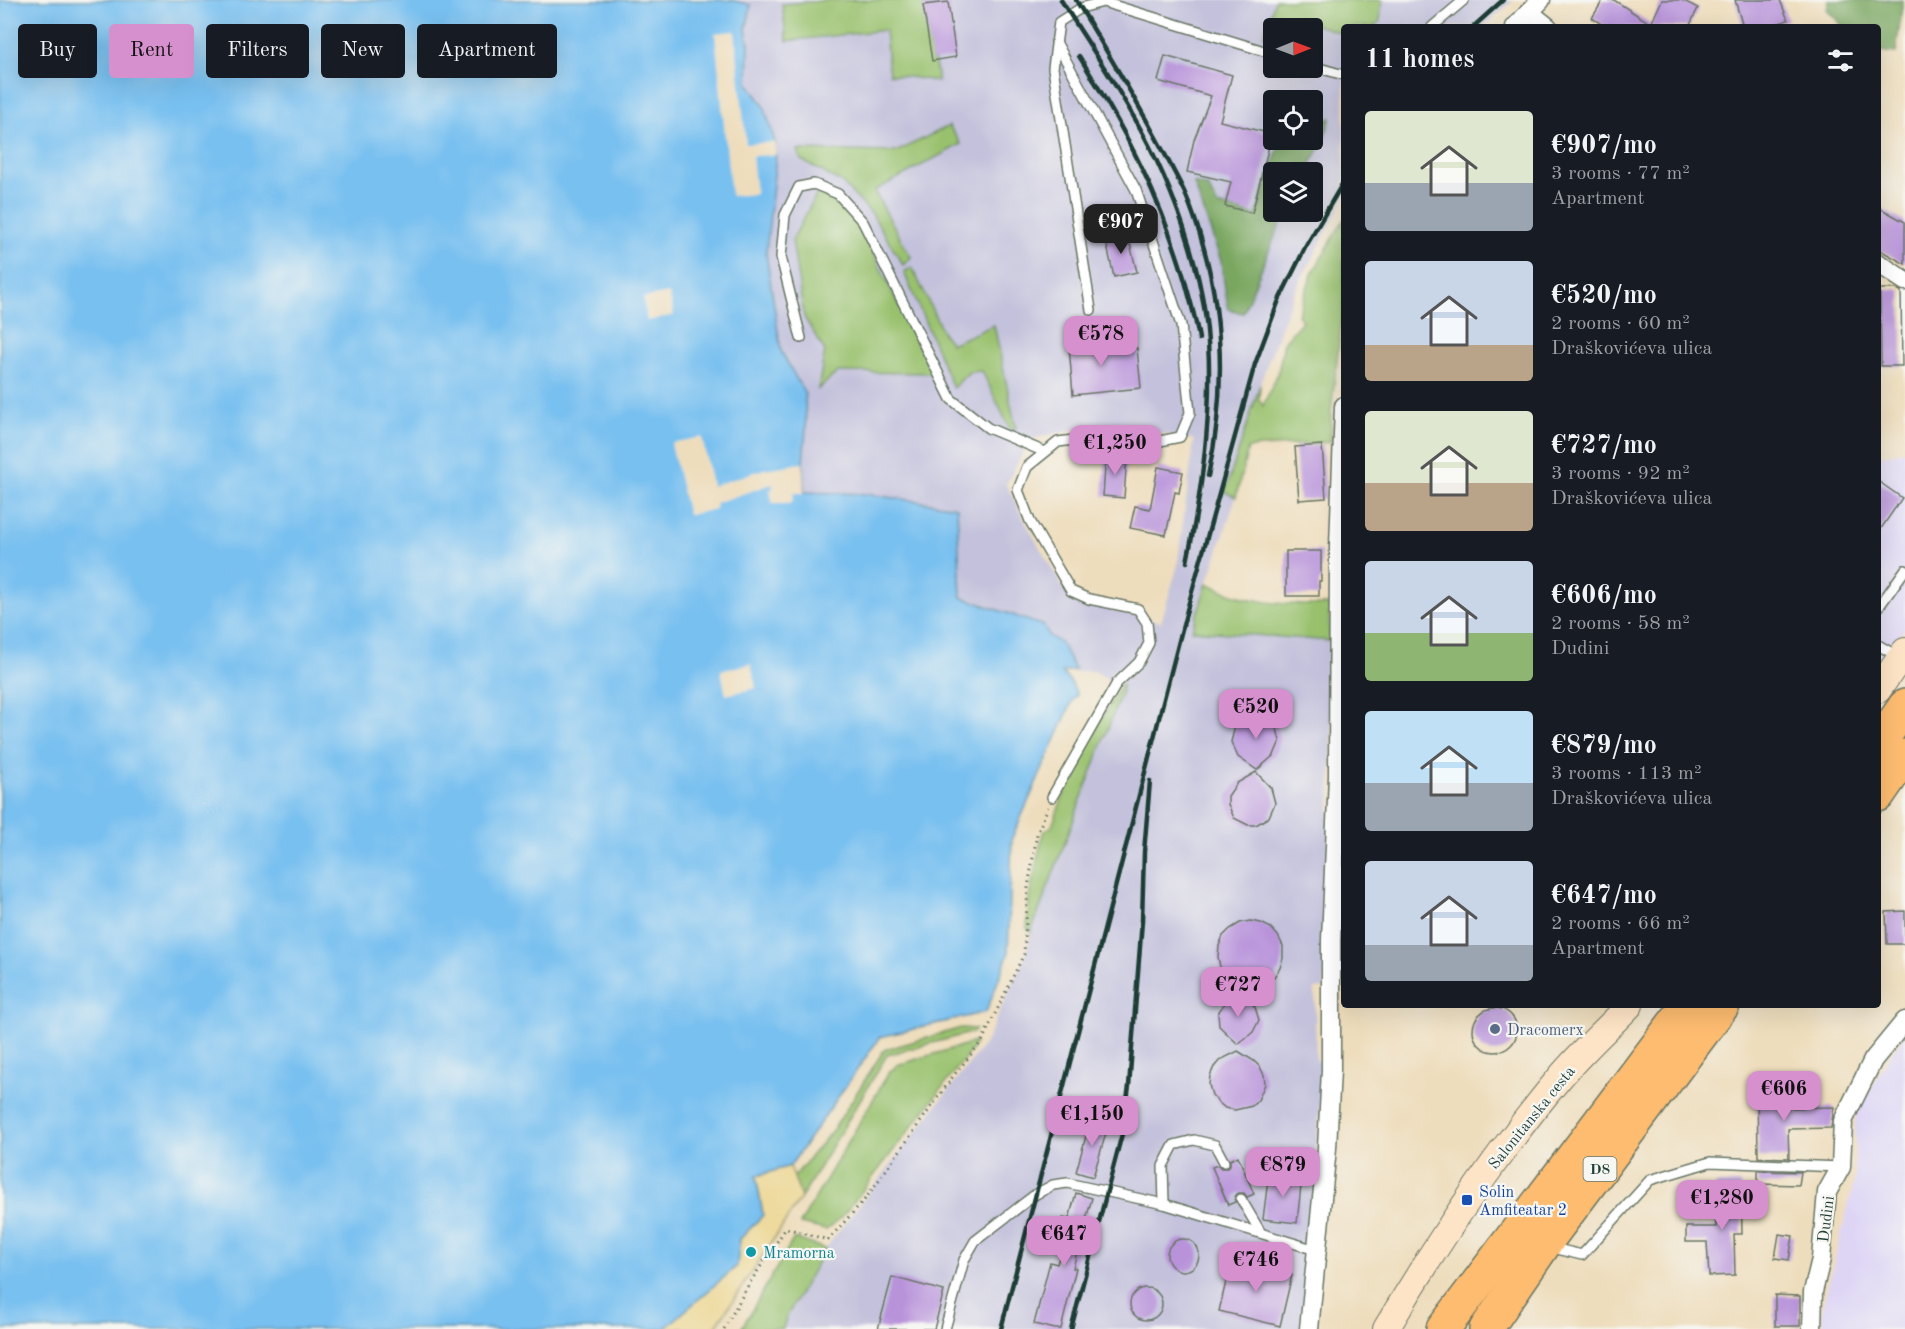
<!DOCTYPE html>
<meta charset="utf-8">
<style>
:root{--surface:#171b24;--page:#20242c;--text:#f1f3f6;--muted:#9ea1a6;--accent:#d690ce}
body{margin:0;font-family:"Old Standard TT",serif;background:var(--page);color:var(--text);height:100vh;display:flex;flex-direction:column;font-size:22px;white-space:nowrap}
*{box-sizing:border-box;margin:0}
p{font-size:20px;color:var(--muted)}
.icon{flex:none;width:33px;height:33px;fill:none;stroke:currentColor;stroke-width:2;stroke-linecap:round;stroke-linejoin:round}
.map{position:relative;flex:1;overflow:hidden}
.sheet{position:absolute;left:1341px;top:24px;width:540px;height:984px;display:flex;flex-direction:column;background:var(--surface);border-radius:6px;box-shadow:0 6px 24px #0002}
.sheet>*{flex:none}
.guide{position:absolute;left:18px;top:24px;width:570px;height:54px;display:flex;gap:12px}
.needle{width:39px;rotate:89deg}
.tools{position:absolute;left:1263px;top:18px;display:grid;gap:12px}
.tools a{display:grid;place-items:center;width:60px;height:60px;border-radius:6px;background:var(--surface);box-shadow:0 6px 24px #0002;font-size:30px}
.price{position:absolute;translate:-50% -51px;padding:0 14px;border-radius:12px;background:var(--accent);color:#111;font-size:20px;line-height:39px;filter:drop-shadow(0 2px 3px #0008)}
.price::after{content:'';position:absolute;left:50%;top:36px;width:18px;height:14px;margin-left:-9px;background:inherit;clip-path:polygon(0 0,100% 0,50% 100%)}
.price.selected{background:#222;color:#fff}
ul{padding:0;list-style:none}
li{display:flex;align-items:center;gap:18px;height:150px;padding:0 24px}
li span{display:grid;place-items:center;flex:none;width:168px;height:120px;border-radius:6px;color:#555}
li>.icon{margin-inline-start:auto}
span .icon{width:72px;height:72px;fill:#fffc;stroke-width:1}
li b{font-size:26px}
h2{display:flex;justify-content:space-between;align-items:center;height:72px;padding:0 24px;font-size:26px}
.tag{padding:0 21px;border-radius:6px;background:var(--surface);box-shadow:0 6px 24px #0002;font-size:21px;line-height:54px}
.tag.selected{background:var(--accent);color:#111}
.map>svg:first-child{display:block}
</style>
<div class="map">
<svg width="1905" height="1329" viewBox="0 0 1905 1329">
<rect width="100%" height="100%" fill="#f6f6f2"/>
<filter id="ink" filterUnits="userSpaceOnUse"><feTurbulence type="fractalNoise" baseFrequency=".0167" numOctaves="2"/><feDisplacementMap in="SourceGraphic" scale="12" xChannelSelector="R" yChannelSelector="G"/><feConvolveMatrix kernelMatrix="1 2 1 2 8 2 1 2 1" color-interpolation-filters="sRGB"/></filter>
<filter id="wash" filterUnits="userSpaceOnUse"><feTurbulence type="fractalNoise" baseFrequency=".008" numOctaves="4" result="noise"/><feDisplacementMap in="SourceGraphic" scale="24" xChannelSelector="R" yChannelSelector="G"/><feGaussianBlur stdDeviation="1.35" result="paint"/><feColorMatrix in="noise" values="0 0 0 0 0 0 0 0 0 0 0 0 0 0 0 0 0 1.4 0 .05"/><feComposite in="paint" operator="in"/></filter>
<g filter="url(#wash)">
<rect width="100%" height="100%" fill="#eeddbc"/>
<g fill="#ded5f5">
<polygon points="1905,451 1905,628 1878,667 1878,456"/>
<polygon points="1905,1035 1905,1329 1822,1329 1823,1305 1855,1178 1855,1118 1890,1055"/>
</g>
<path fill="#c3c1db" fill-rule="evenodd" d="M732 0H1514L1483 27H1344V199L1294 293 1265 370 1225 492 1236 497 1192 630 1330 641 1332 746 1324 988 1315 989 1316 1061 1324 1063 1301 1329H783L786 1318 825 1249 985 1043 1026 955 1031 932 1122 691V684L1120 671 1112 672 1109 680 1094 671 1062 672 1075 670 1061 643 1049 635 1044 626 961 597 833 590 722 272 805 394 781 351 766 253 776 155 775 142 764 106 748 83 749 43 746 30 751 5ZM1274 28H1312V68H1274ZM1274 100H1312V140H1274ZM1274 172H1312V212H1274ZM1134 428 1194 440 1177 568 1161 622 1070 600 1022 516 1006 484 1022 455 1035 438 1072 430Z"/>
<g fill="#99c16d" stroke="#5c7f50" stroke-width="1.5">
<polygon points="834,0 924,0 938,81 889,74 885,30 787,41 782,4"/>
<polygon points="1275,0 1382,0 1380,21 1374,27 1344,27 1344,34 1310,23 1307,28 1274,28 1273,40 1264,36"/>
<polygon points="949,126 961,144 874,191 911,257 903,265 872,214 841,182 801,160 798,150 896,152"/>
<polygon points="818,192 839,204 859,224 932,373 838,372 818,389 825,351 804,317 792,240"/>
<polygon points="1344,219 1344,301 1331,412 1331,442 1248,448 1236,497 1225,492 1260,385 1259,400 1263,406 1278,373 1284,342 1302,321 1298,315 1312,274"/>
<polygon points="912,267 944,335 951,344 994,325 1016,429 1010,429 982,371 969,372 953,388 904,272"/>
<path d="M1207 583C1244 604 1288 605 1329 605L1330 641 1192 630Z"/>
<polygon points="1122,684 1122,691 1031,932 1027,929 1029,897 1043,833 1052,826 1069,780 1090,737"/>
<polygon points="961,1028 976,1029 974,1032 887,1055 801,1198 794,1177 835,1127 884,1050"/>
<polygon points="975,1042 973,1048 842,1217 826,1230 800,1224 888,1074 897,1065"/>
<polygon points="794,1238 825,1249 786,1318 783,1329 741,1329"/>
</g>
<g fill="#7aa760" stroke="#4c724a" stroke-width="1.5">
<polygon points="1829,0 1903,0 1896,53 1878,51 1878,27 1844,27 1827,10"/>
<polygon points="1331,118 1321,146 1306,172 1274,172 1274,212 1285,212 1243,313 1228,309 1221,261 1194,183 1208,187 1217,205 1256,216 1281,140 1312,140 1313,123"/>
</g>
<polygon fill="#eeda9e" stroke="#868c69" stroke-width="1.5" points="790,1166 801,1198 714,1329 664,1329 736,1266 740,1239 763,1215 756,1176"/>
<polygon fill="#78c0f0" stroke="#4c7e92" stroke-width="1.5" points="0,0 732,0 751,5 746,30 749,43 748,83 764,106 775,142 776,155 766,253 781,351 805,394 806,428 803,463 804,492 867,494 957,507 961,597 1044,626 1049,636 1061,643 1075,670 1062,672 1072,684 1077,695 1073,700 1012,838 1008,955 986,1012 880,1037 790,1166 756,1176 763,1215 740,1239 737,1266 664,1329 0,1329"/>
<g fill="#eeddbc">
<polygon points="735,31 746,144 775,142 776,155 752,156 756,194 731,196 715,33"/>
<polygon points="669,293 674,315 647,321 643,298"/>
<polygon points="702,437 712,486 764,469 803,463 804,493 794,493 792,503 772,503 770,489 773,489 772,484 715,503 716,509 688,515 671,443"/>
<polygon points="751,664 756,688 726,695 721,670"/>
</g>
<g id="blocks">
<g fill="#b893da">
<polygon points="1603,0 1614,0 1651,24 1662,0 1682,0 1698,8 1689,27 1606,27 1592,18"/>
<polygon points="1735,0 1780,0 1788,20 1768,27 1743,27"/>
<polygon points="948,2 956,57 932,61 923,5"/>
<polygon points="1165,56 1232,75 1220,121 1272,134 1252,213 1225,206 1231,182 1187,172 1194,140 1211,96 1158,81"/>
<polygon points="1878,207 1905,222 1905,264 1878,249"/>
<polygon points="1127,232 1137,272 1114,277 1105,237"/>
<polygon points="1880,289 1896,289 1901,291 1902,366 1881,366"/>
<polygon points="1094,332 1096,352 1137,348 1141,388 1073,395 1068,334"/>
<polygon points="1322,445 1326,498 1299,500 1295,447"/>
<polygon points="1106,453 1127,455 1124,498 1103,496"/>
<polygon points="1158,467 1183,472 1179,493 1175,492 1166,535 1130,528 1135,506 1150,509"/>
<polygon points="1878,481 1902,498 1878,533"/>
<polygon points="1286,551 1321,551 1321,581 1319,581 1319,596 1286,596"/>
<polygon points="1256,714 1264,716 1276,725 1280,741 1274,755 1257,770 1238,757 1231,742 1235,726 1247,716"/>
<polygon points="1256,772 1271,788 1275,803 1269,817 1256,825 1248,825 1234,818 1228,804 1228,796 1237,783"/>
<polygon points="1905,911 1905,944 1887,944 1886,912"/>
<polygon points="1250,921 1261,923 1271,928 1278,936 1283,946 1283,958 1280,968 1274,977 1265,984 1243,990 1226,976 1220,967 1218,957 1219,946 1223,936 1230,929 1240,923"/>
<polygon points="1242,992 1255,1007 1259,1020 1253,1032 1238,1044 1219,1026 1218,1013 1225,1002"/>
<circle cx="1495" cy="1030" r="22"/>
<polygon points="1238,1051 1254,1061 1260,1067 1264,1075 1265,1084 1258,1100 1252,1106 1235,1110 1225,1108 1218,1102 1212,1095 1209,1085 1210,1076 1214,1067 1220,1060"/>
<polygon points="1757,1089 1788,1089 1788,1108 1834,1107 1831,1128 1788,1129 1789,1158 1758,1157"/>
<polygon points="1091,1118 1109,1123 1093,1177 1076,1172"/>
<polygon points="1238,1156 1254,1194 1247,1197 1244,1193 1238,1193 1235,1196 1235,1202 1228,1205 1212,1167 1218,1165 1221,1168 1227,1168 1230,1165 1230,1160"/>
<polygon points="1758,1171 1801,1172 1799,1185 1758,1184"/>
<polygon points="1269,1172 1302,1176 1297,1223 1263,1219"/>
<polygon points="1715,1184 1741,1184 1742,1234 1734,1234 1735,1275 1709,1276 1707,1242 1686,1242 1686,1227 1716,1227"/>
<polygon points="1076,1193 1092,1198 1085,1223 1091,1225 1087,1242 1080,1240 1073,1268 1076,1268 1061,1329 1055,1329 1034,1324 1050,1262 1057,1264 1065,1237 1059,1235 1063,1218 1069,1219"/>
<polygon points="1779,1234 1793,1236 1789,1260 1775,1258"/>
<circle cx="1183" cy="1255" r="16"/>
<polygon points="1231,1261 1292,1275 1280,1326 1219,1311"/>
<polygon points="892,1277 944,1291 934,1329 878,1329"/>
<circle cx="1146" cy="1304" r="16"/>
<polygon points="1775,1295 1800,1296 1800,1326 1775,1326"/>
</g>
</g>
</g>
<g filter="url(#ink)">
<use href="#blocks" fill-opacity="0" stroke="#677564" stroke-width="1.5"/>
<g fill="none" stroke-linecap="round" stroke-linejoin="round">
<defs>
<g id="lane">
<polyline points="1432,27 1464,0"/>
<polyline points="1312,66 1344,75"/>
<polyline points="1091,310 1053,68 1059,22 1081,8 1103,2 1274,54"/>
<polyline points="801,338 781,257 785,215 799,187 814,184 838,194 863,222 951,399 988,428 1045,452"/>
<polyline points="1878,608 1905,570"/>
<polyline points="1878,645 1899,657"/>
<polyline points="1052,797 1117,683 1139,662 1149,643 1147,623 1138,609 1089,599 1071,591 1030,521 1018,490 1027,467 1058,442 1121,434 1155,442 1180,437 1190,413 1181,325 1136,190 1056,42"/>
<polyline points="1241,1199 1261,1233"/>
<polyline points="1164,1204 1163,1166 1174,1145 1194,1140 1215,1145 1224,1162"/>
<polyline points="1548,1247 1582,1255 1650,1180 1710,1162 1841,1167"/>
<polyline points="945,1329 964,1260 975,1241 1036,1194 1053,1185 1067,1183 1164,1204 1316,1250"/>
</g>
<g id="street">
<polyline points="1529,12 1548,27"/>
<polyline points="1515,27 1541,0"/>
<polyline points="1878,263 1905,281"/>
<polyline points="1309,1329 1327,1148 1331,1070 1331,940 1338,776 1339,546 1344,406"/>
<polyline points="1812,1329 1813,1292 1821,1259 1827,1192 1841,1167 1843,1121 1873,1060 1905,1021"/>
</g>
<g id="secondary">
<polyline points="1878,690 1905,651"/>
<path d="M1386 1329C1437 1243 1493 1158 1557 1081 1579 1054 1606 1030 1630 1005"/>
</g>
<g id="highway">
<polyline points="1878,745 1905,706"/>
<polyline points="1878,795 1905,756"/>
<polyline points="1443,1329 1688,1005"/>
<polyline points="1486,1329 1543,1246 1723,1005"/>
</g>
</defs>
<use href="#lane" stroke="#677564" stroke-width="12"/>
<use href="#street" stroke="#677564" stroke-width="21"/>
<use href="#secondary" stroke="#677564" stroke-width="28"/>
<use href="#highway" stroke="#677564" stroke-width="36"/>
<polyline stroke="#677564" stroke-width="3" stroke-dasharray="1.5 4.5" stroke-linecap="butt" points="724,1329 749,1284 786,1228 828,1240 866,1198 954,1075 982,1041 1024,954 1028,887 1037,834 1048,807"/>
<use href="#lane" stroke="#fff" stroke-width="9"/>
<use href="#street" stroke="#fff" stroke-width="18"/>
<use href="#secondary" stroke="#fee4c6" stroke-width="26"/>
<use href="#highway" stroke="#fdbc70" stroke-width="33"/>
<g stroke="#1f3d34" stroke-width="4.5">
<path d="M1061 0C1091 48 1123 94 1149 145 1175 197 1196 254 1205 313 1216 390 1203 487 1187 562"/>
<path d="M1076 0C1108 54 1141 107 1169 162 1176 176 1184 189 1189 203 1223 291 1228 384 1208 476"/>
<polyline points="1473,27 1503,0"/>
<path d="M1079 56C1125 129 1161 198 1185 281 1190 300 1196 319 1199 339"/>
<polyline points="1001,1329 1188,606 1255,364 1279,300 1306,246 1344,181"/>
<polyline points="1071,1329 1122,1134 1129,1086 1142,921 1144,852 1150,781"/>
</g>
</g>
</g>
<circle fill="#5c6f8a" stroke="#f6f6f2" stroke-width="2" cx="1495" cy="1029" r="6"/>
<rect fill="#1a4fb4" stroke="#f6f6f2" stroke-width="2" x="1461" y="1194" width="12" height="12" rx="3"/>
<circle fill="#0f9aa8" stroke="#f6f6f2" stroke-width="2" cx="751" cy="1252" r="6"/>
<g text-anchor="middle" stroke-width="4.5" stroke-linejoin="round" paint-order="stroke">
<rect fill="#f6f6f2" stroke="#60746d" stroke-width="1.5" x="1583.5" y="1157" width="33" height="24" rx="4.5"/>
<g font-size="15" font-weight="bold" fill="#1f3d34">
<text x="1600" y="1174">D8</text>
</g>
<g font-size="16" fill="#4e5e75" stroke="#f6f6f2" text-anchor="start">
<text x="1507" y="1035">Dracomerx</text>
</g>
<g font-size="16" fill="#1f3d34" stroke="#f6f6f2">
<text transform="translate(1531 1117) rotate(-51)" y="6">Salonitanska cesta</text>
<text transform="translate(1825 1219) rotate(-83)" y="6">Dudini</text>
</g>
<g font-size="16" fill="#164399" stroke="#f6f6f2" text-anchor="start">
<text x="1479" y="1197">Solin<tspan x="1479" dy="18">Amfiteatar 2</tspan></text>
</g>
<g font-size="16" fill="#0d838f" stroke="#f6f6f2" text-anchor="start">
<text x="763" y="1258">Mramorna</text>
</g>
</g>
</svg>
<div class="tools">
<a><svg class="needle" viewBox="-14 -14 28 28"><path d="M0-13l5 13h-10z" fill="#e53935"/><path d="M0 13l5-13h-10z" fill="#9ea1a6"/></svg></a>
<a><svg class="icon" aria-label="locate" viewBox="0 0 24 24"><circle cx="12" cy="12" r="6"/><path d="M12 2v4M12 18v4M2 12h4M18 12h4"/></svg></a>
<a><svg class="icon" aria-label="layers" viewBox="0 0 24 24"><path d="M12 4l9 5-9 5-9-5zM3 14l9 5 9-5"/></svg></a>
</div>
<b class="price selected" style="left:1121px;top:255px">€907</b>
<b class="price" style="left:1101px;top:367px">€578</b>
<b class="price" style="left:1115px;top:476px">€1,250</b>
<b class="price" style="left:1256px;top:740px">€520</b>
<b class="price" style="left:1238px;top:1018px">€727</b>
<b class="price" style="left:1784px;top:1122px">€606</b>
<b class="price" style="left:1092px;top:1147px">€1,150</b>
<b class="price" style="left:1283px;top:1198px">€879</b>
<b class="price" style="left:1722px;top:1231px">€1,280</b>
<b class="price" style="left:1064px;top:1267px">€647</b>
<b class="price" style="left:1256px;top:1293px">€746</b>
<div class="guide">
<a class="tag">Buy</a>
<a class="tag selected">Rent</a>
<a class="tag">Filters</a>
<a class="tag">New</a>
<a class="tag">Apartment</a>
</div>
<section class="sheet">
<h2>11 homes<svg class="icon" aria-label="filters" viewBox="0 0 24 24"><path d="M4 7h16M4 17h16"/><circle cx="9" cy="7" r="2"/><circle cx="15" cy="17" r="2"/></svg></h2>
<ul>
<li><span style="background:linear-gradient(#dfe7d0 60%,#9aa5b1 0)"><svg class="icon" aria-label="home" viewBox="0 0 24 24"><path d="M3 11l9-7 9 7M6 9v11h12V9"/></svg></span><div><b>€907/mo</b><p>3 rooms · 77 m²</p><p>Apartment</p></div></li>
<li><span style="background:linear-gradient(#c9d6e8 70%,#b9a48a 0)"><svg class="icon" aria-label="home" viewBox="0 0 24 24"><path d="M3 11l9-7 9 7M6 9v11h12V9"/></svg></span><div><b>€520/mo</b><p>2 rooms · 60 m²</p><p>Draškovićeva ulica</p></div></li>
<li><span style="background:linear-gradient(#dfe7d0 60%,#b9a48a 0)"><svg class="icon" aria-label="home" viewBox="0 0 24 24"><path d="M3 11l9-7 9 7M6 9v11h12V9"/></svg></span><div><b>€727/mo</b><p>3 rooms · 92 m²</p><p>Draškovićeva ulica</p></div></li>
<li><span style="background:linear-gradient(#c9d6e8 60%,#8fb573 0)"><svg class="icon" aria-label="home" viewBox="0 0 24 24"><path d="M3 11l9-7 9 7M6 9v11h12V9"/></svg></span><div><b>€606/mo</b><p>2 rooms · 58 m²</p><p>Dudini</p></div></li>
<li><span style="background:linear-gradient(#bfe0f5 60%,#9aa5b1 0)"><svg class="icon" aria-label="home" viewBox="0 0 24 24"><path d="M3 11l9-7 9 7M6 9v11h12V9"/></svg></span><div><b>€879/mo</b><p>3 rooms · 113 m²</p><p>Draškovićeva ulica</p></div></li>
<li><span style="background:linear-gradient(#c9d6e8 70%,#9aa5b1 0)"><svg class="icon" aria-label="home" viewBox="0 0 24 24"><path d="M3 11l9-7 9 7M6 9v11h12V9"/></svg></span><div><b>€647/mo</b><p>2 rooms · 66 m²</p><p>Apartment</p></div></li>
</ul>
</section>
</div>
